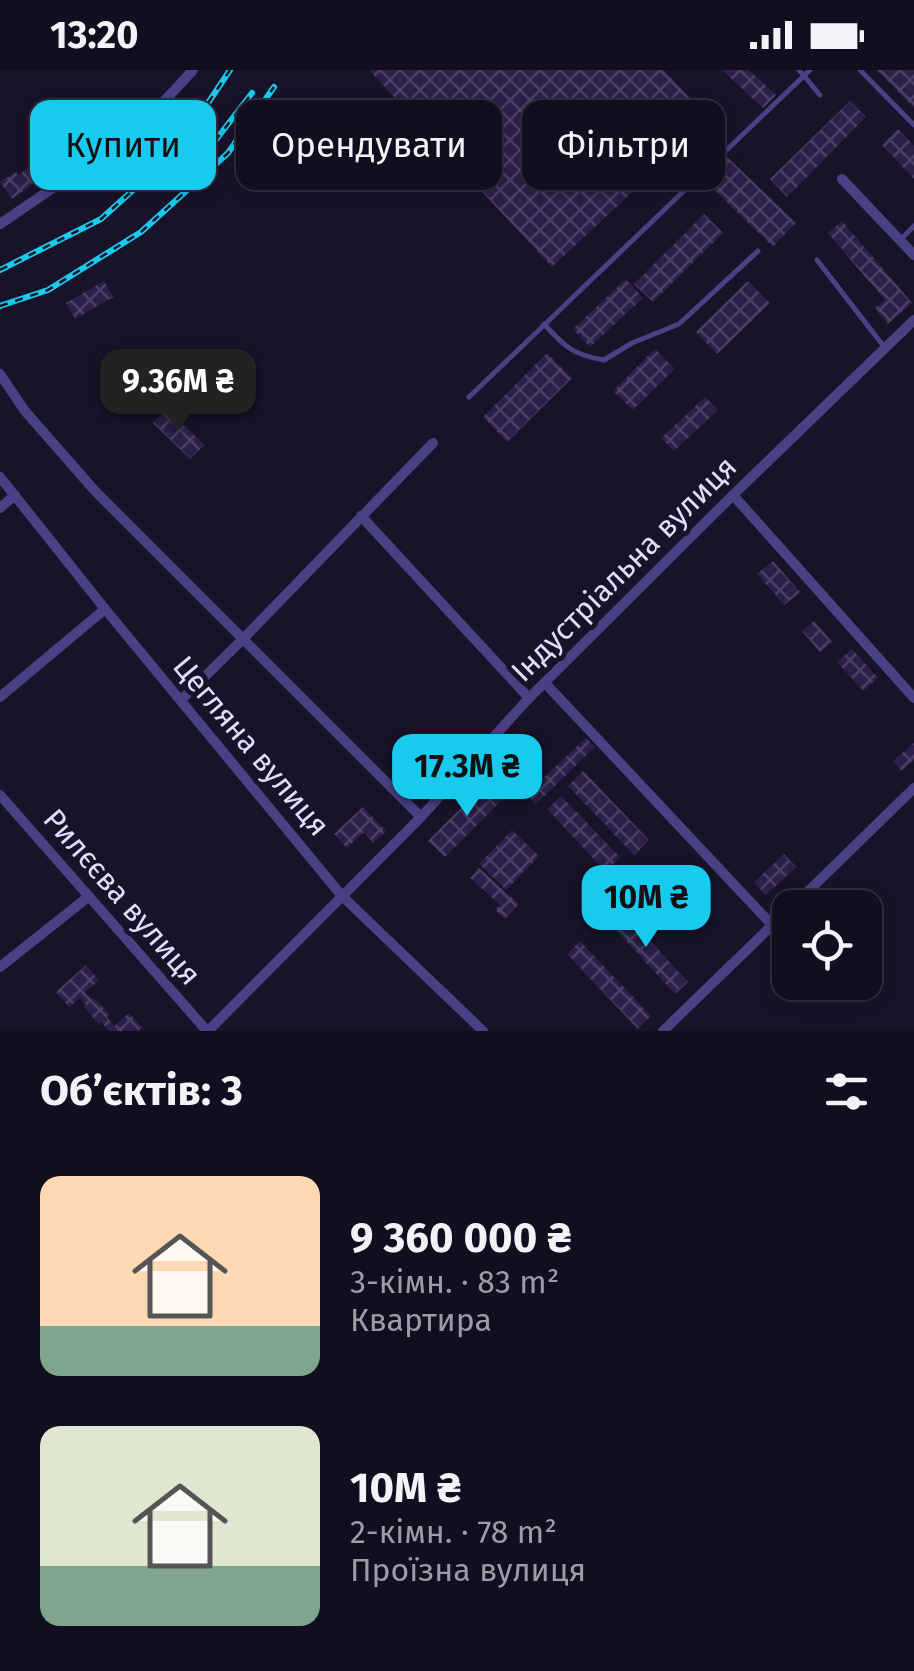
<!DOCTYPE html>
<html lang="uk">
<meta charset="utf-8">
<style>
:root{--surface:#120e1f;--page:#1f1c2c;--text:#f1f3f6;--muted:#9c9ca4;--line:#312e3d;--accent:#18cbee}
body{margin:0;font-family:"Fira Sans",sans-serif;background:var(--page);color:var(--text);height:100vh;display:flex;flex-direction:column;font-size:38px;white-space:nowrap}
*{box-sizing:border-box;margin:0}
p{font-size:32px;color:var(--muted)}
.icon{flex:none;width:55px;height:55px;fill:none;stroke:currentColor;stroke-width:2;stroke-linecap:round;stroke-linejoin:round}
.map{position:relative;height:961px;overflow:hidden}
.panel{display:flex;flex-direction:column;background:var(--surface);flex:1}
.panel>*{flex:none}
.guide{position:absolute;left:30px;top:30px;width:855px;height:90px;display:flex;gap:20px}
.fabs{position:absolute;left:772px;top:820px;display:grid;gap:20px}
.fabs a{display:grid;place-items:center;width:110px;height:110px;border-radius:20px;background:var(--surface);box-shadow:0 5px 15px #0003,0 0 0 2px var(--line);font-size:50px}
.price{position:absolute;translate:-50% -85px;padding:0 22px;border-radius:20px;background:var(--accent);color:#111;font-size:32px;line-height:65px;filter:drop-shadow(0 2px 5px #0008)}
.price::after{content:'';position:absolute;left:50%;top:60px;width:30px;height:22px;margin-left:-15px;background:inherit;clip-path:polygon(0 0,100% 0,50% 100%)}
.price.on{background:#222;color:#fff}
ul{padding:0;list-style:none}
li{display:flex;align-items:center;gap:30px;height:250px;padding:0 40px}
li span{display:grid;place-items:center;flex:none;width:280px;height:200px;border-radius:20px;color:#555}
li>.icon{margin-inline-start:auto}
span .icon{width:120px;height:120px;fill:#fffc;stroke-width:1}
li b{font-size:42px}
h2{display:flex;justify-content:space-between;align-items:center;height:120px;padding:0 40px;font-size:42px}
.tag{padding:0 35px;border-radius:20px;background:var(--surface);box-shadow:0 5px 15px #0003,0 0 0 2px var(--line);font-size:35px;line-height:90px}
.tag.on{background:var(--accent);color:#111}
.status{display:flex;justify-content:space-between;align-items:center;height:70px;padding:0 50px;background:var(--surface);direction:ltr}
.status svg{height:28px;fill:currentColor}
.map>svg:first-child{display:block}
</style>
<div class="status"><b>13:20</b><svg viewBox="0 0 49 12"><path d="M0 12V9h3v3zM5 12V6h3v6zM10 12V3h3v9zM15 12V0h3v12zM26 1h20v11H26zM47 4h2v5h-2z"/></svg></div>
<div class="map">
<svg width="914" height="961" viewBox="0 0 914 961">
<defs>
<pattern id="building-cross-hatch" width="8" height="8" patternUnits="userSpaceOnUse" patternTransform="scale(2.5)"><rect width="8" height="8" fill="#2b2049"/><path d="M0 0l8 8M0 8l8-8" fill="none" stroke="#4a4064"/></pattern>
</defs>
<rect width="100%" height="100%" fill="#181329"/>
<g fill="url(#building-cross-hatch)">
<polygon points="369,0 664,0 710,50 552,197"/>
<polygon points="722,0 749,0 776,25 763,38"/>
<polygon points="877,0 914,0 914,38"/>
<polygon points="850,31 866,47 787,127 770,109"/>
<polygon points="310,43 325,58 264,120 249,105"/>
<polygon points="39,56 61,87 50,95 53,100 12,129 0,112 16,102 18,105 44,87 27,64"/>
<polygon points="898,59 914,76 914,109 882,75"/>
<polygon points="727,87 796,153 773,177 704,110"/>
<polygon points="704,144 723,163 653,232 634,214"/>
<polygon points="842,151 912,233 888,254 875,238 885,230 828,163"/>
<polygon points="626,209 643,228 590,277 573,259"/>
<polygon points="104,211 113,227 75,249 66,233"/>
<polygon points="748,211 770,233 717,284 696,262"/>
<polygon points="655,279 675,299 633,340 613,321"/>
<polygon points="547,283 572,308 507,372 483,347"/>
<polygon points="705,327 718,340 674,381 661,368"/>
<polygon points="167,338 204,375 190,389 153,353"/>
<polygon points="773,491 800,522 784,535 757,504"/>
<polygon points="814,551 832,572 820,582 802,561"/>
<polygon points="852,579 878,608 863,621 837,592"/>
<polygon points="586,668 595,677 536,734 526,724"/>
<polygon points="914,673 914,690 902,701 893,691"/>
<polygon points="583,701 649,770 634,785 568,716"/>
<polygon points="488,711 505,727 445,787 428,771"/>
<polygon points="561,726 620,787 606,802 547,739"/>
<polygon points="363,737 386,761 373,773 364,762 347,778 334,764"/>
<polygon points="512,760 539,786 506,820 479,794"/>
<polygon points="784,784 796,797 766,825 754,812"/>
<polygon points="479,798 519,834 505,849 495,840 500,835 470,808"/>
<polygon points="618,836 688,912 675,924 605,848"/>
<polygon points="580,871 651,946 638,959 567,884"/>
<polygon points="86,895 99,910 85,922 92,930 94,928 109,944 107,947 114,956 129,943 142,957 138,961 110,961 101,952 99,954 84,937 86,935 80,928 69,937 56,922"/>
</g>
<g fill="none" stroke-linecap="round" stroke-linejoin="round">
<g stroke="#484184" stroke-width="5">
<polyline points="799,0 820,25"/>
<polyline points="860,0 914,55"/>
<polyline points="902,168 914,156"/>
<polyline points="817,190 885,278"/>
<path d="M544 254C565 277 573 285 604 290L632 273 679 254 758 181"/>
<polyline points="469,327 810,0"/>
</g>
<g stroke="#484184" stroke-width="10">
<polyline points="842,109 914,185"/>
<polyline points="0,154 120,72 157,39 193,0"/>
<polyline points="0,304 25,341 95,421 421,747"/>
<polyline points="0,407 105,539 342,826 483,961"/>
<polyline points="733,425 914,628"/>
<polyline points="0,438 15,425"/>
<polyline points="361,446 529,628"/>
<polyline points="545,613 772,855"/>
<polyline points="0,627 105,539"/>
<polyline points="181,630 243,569 433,373"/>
<polyline points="0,725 207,961"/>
<polyline points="791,838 914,718"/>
<polyline points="0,897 88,827"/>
<polyline points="208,961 421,747 529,628 733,425 914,250"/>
<polyline points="663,961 790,838"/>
</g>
<defs>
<g id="rail">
<polyline points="171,118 215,71 252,23"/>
<polyline points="0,200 101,149 163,93 200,45 230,0"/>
<polyline points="0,236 48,220 141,162 228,83 274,17"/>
</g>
</defs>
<use href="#rail" stroke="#18cbee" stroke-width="6"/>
<use href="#rail" stroke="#181329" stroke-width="2.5" stroke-dasharray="8" stroke-linecap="butt"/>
</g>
<g text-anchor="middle" stroke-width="10" stroke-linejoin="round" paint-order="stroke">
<g font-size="30" fill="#e3ddfc" stroke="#181329">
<text transform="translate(624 499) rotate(-45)" y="10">Індустріальна вулиця</text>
<text transform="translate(251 676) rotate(50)" y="10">Цегляна вулиця</text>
<text transform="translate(122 827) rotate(49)" y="10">Рилєєва вулиця</text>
</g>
</g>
</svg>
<div class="fabs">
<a><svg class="icon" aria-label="locate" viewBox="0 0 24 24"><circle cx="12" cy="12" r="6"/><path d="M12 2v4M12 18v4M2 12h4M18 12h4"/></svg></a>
</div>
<b class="price on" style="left:178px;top:364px">9.36M ₴</b>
<b class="price" style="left:467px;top:749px">17.3M ₴</b>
<b class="price" style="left:646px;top:880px">10M ₴</b>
<div class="guide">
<a class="tag on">Купити</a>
<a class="tag">Орендувати</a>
<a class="tag">Фільтри</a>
</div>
</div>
<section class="panel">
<h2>Об’єктів: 3<svg class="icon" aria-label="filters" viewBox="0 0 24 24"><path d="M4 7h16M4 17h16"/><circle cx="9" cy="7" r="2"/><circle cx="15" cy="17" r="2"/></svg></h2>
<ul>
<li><span style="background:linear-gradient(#ffd9b3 75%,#7fa58c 0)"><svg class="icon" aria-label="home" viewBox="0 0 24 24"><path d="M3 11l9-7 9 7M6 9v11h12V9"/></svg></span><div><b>9 360 000 ₴</b><p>3-кімн. · 83 m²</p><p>Квартира</p></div></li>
<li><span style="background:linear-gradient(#dfe7d0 70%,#7fa58c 0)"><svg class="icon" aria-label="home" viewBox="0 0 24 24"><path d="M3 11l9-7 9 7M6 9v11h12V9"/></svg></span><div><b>10M ₴</b><p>2-кімн. · 78 m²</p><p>Проїзна вулиця</p></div></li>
</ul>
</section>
